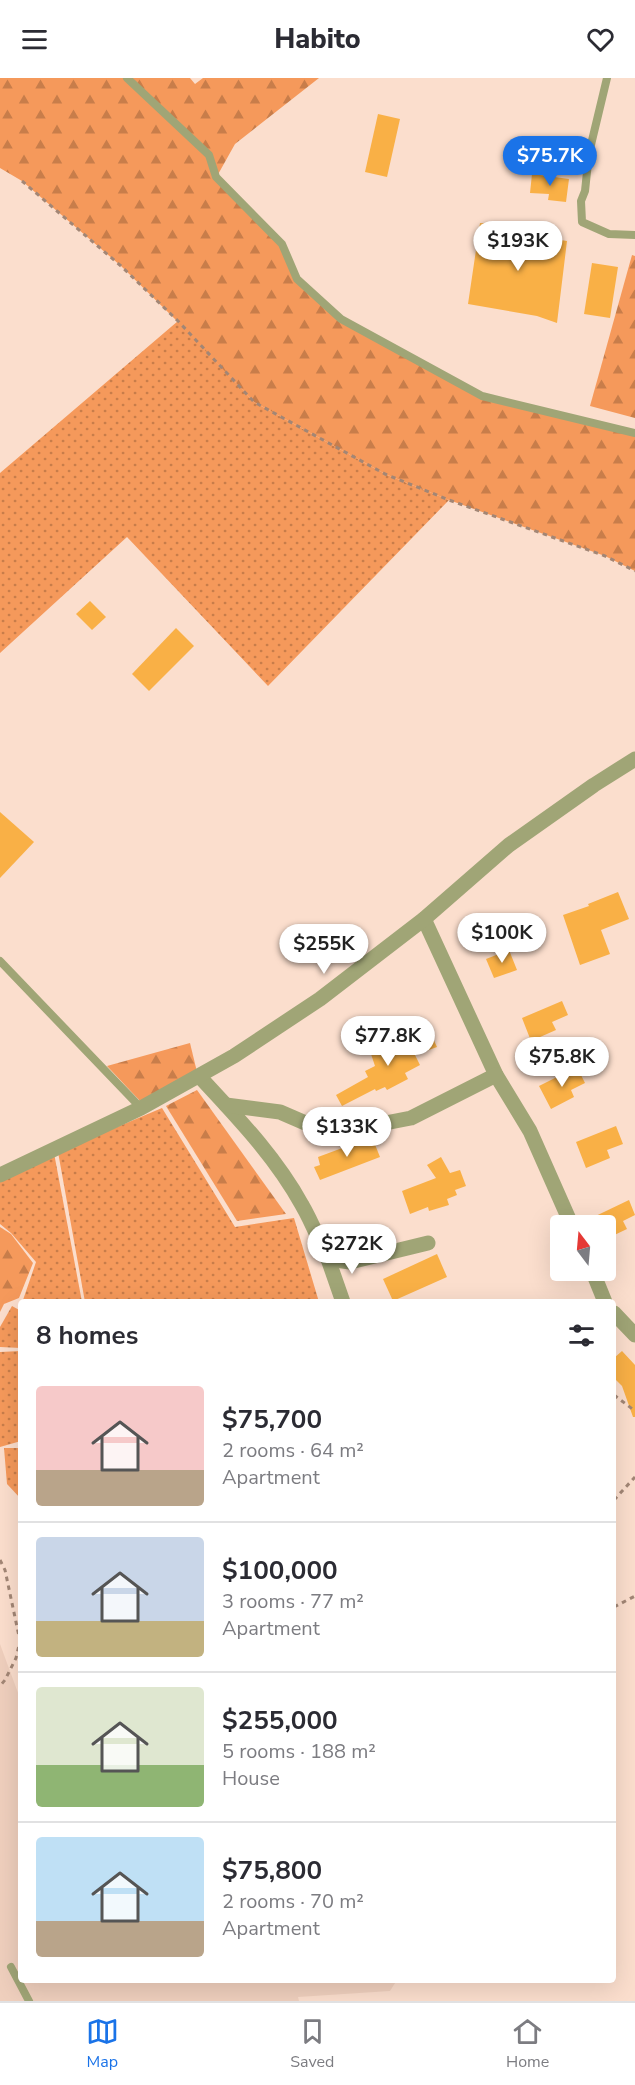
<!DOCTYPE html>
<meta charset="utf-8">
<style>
:root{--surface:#fff;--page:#f2f2f3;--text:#2b2b33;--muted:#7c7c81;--line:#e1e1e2;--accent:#1a73e8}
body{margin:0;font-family:"Nunito Sans",sans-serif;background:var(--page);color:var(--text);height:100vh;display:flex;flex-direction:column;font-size:22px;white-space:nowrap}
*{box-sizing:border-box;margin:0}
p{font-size:20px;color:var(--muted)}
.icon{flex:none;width:33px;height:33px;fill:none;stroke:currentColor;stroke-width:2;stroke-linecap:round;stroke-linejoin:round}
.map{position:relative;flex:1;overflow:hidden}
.sheet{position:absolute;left:18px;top:1221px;width:598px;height:684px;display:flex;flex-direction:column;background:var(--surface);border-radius:6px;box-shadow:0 6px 24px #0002}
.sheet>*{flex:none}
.needle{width:39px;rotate:344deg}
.controls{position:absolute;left:550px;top:1137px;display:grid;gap:12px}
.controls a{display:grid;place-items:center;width:66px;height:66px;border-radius:6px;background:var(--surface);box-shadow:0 6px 24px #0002;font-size:30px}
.price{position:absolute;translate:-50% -51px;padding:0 14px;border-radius:21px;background:#fff;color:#222;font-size:20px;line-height:39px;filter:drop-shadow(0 2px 3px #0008)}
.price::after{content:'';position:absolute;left:50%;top:36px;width:18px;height:14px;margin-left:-9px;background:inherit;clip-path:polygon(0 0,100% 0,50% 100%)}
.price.current{background:var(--accent);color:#fff}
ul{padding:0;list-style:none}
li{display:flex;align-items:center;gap:18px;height:150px;padding:0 18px}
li+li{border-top:2px solid var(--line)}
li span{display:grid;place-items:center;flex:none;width:168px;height:120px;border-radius:6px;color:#555}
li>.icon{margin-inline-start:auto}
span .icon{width:72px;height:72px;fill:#fffc;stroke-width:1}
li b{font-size:26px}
h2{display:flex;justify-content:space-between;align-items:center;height:72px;padding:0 18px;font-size:26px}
header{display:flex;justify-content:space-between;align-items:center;height:78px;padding:0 18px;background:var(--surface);font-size:27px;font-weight:800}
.dock{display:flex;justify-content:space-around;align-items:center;height:84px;border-top:2px solid var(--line);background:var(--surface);font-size:16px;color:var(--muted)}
.dock a{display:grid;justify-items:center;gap:3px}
.dock .current{color:var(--accent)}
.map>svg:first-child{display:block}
</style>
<header><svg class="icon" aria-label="menu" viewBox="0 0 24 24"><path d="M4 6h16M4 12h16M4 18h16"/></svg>Habito<svg class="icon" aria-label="heart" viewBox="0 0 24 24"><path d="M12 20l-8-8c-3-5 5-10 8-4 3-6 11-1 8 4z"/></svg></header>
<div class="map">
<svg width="635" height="1923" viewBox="0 0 635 1923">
<defs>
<pattern id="grass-dots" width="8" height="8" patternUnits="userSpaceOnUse" patternTransform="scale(1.5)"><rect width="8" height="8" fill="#f5995b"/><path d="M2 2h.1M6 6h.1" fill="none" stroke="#c87d4a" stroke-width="1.8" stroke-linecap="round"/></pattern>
<pattern id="forest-firs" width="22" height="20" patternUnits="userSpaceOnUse" patternTransform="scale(1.5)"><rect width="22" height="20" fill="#f5995b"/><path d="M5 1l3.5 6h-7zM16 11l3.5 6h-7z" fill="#c87d4a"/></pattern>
</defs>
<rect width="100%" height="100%" fill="#fbdecd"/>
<polygon fill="#efcfbd" points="0,1566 21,1623 21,1902 397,1902 390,1913 298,1919 299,1923 0,1923"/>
<g fill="url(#grass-dots)">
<polygon points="178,243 254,324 385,396 449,422 268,608 127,459 0,575 0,395"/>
<polygon points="162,1030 235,1149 294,1140 319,1224 85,1224 58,1074"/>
<polygon points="54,1075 82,1224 26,1224 23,1222 36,1184 11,1155 0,1146 0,1101"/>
<polygon points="12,1228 21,1233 21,1270 0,1269 0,1249"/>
<polygon points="21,1273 21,1363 0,1369 0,1274"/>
<polygon points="4,1370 21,1370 21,1421 7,1406"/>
</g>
<g fill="url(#forest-firs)">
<polygon points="0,0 190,0 195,6 203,0 319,0 235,66 216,100 282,166 297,201 341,241 482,318 635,355 635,493 605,478 449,422 385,396 254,324 178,244 121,188 22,103 0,90"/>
<polygon points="632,177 635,178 635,340 590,328"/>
<polygon points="190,965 197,994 141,1024 107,988"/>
<polygon points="197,1012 286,1136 237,1143 166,1028"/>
<polygon points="0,1149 11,1156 33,1185 19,1220 4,1226 0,1234"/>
</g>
<g fill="#f9b046">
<polygon points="378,36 400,41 387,99 365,94"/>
<polygon points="532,96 569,101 566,124 548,122 549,116 530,115"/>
<polygon points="480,145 508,147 506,153 567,163 557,245 537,238 468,226"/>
<polygon points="592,185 618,189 610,240 584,236"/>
<polygon points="90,523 106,539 92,552 76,536"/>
<polygon points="176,550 194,568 149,613 132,596"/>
<polygon points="0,734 34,764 0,800"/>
<polygon points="618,814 629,841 601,852 610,876 580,887 563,837 589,828 588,826"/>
<polygon points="509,872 517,892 494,900 486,881"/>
<polygon points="562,923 568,937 552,944 556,952 531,963 522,940"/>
<polygon points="431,956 437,969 415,977 420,987 405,995 408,1001 387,1012 385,1009 376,1013 375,1011 342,1028 336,1017 368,999 365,993 375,988 368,967 385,961 389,973"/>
<polygon points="577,989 585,1005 571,1012 574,1019 551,1031 539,1008"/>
<polygon points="616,1048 623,1066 607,1072 610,1080 586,1090 576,1064"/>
<polygon points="372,1059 380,1079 320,1102 314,1089 320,1087 318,1079"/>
<polygon points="441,1079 450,1095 460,1092 466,1108 455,1112 457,1117 447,1121 449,1127 429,1133 428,1129 410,1136 402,1113 436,1100 427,1087"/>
<polygon points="629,1122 635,1137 623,1143 627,1151 606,1161 606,1148 582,1148 581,1145"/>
<polygon points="437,1176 447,1199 393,1223 383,1201"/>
<polygon points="622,1273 635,1287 635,1339 633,1339 622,1308 614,1300 614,1280"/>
</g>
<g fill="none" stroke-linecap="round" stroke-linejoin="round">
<g stroke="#a28675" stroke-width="3" stroke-dasharray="4.5 4.5" stroke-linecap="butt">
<polyline points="22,103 121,188 178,243 254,324 385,396 449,422 605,478 635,493"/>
<polyline points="614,1317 635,1333"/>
<polyline points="614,1422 635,1399"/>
<polyline points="0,1482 5,1492 20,1563 16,1580 5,1602 0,1608"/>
<polyline points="614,1529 635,1518"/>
</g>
<g stroke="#a0a576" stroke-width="8">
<polyline points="127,0 209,77 216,99 282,166 297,201 341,241 482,318 635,355"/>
<polyline points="607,0 589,75 585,113 581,123 582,144 609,156 635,157"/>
<polyline points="0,883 141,1030"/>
<polyline points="11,1889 29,1923"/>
</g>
<g stroke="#a0a576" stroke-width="15">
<polyline points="424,841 496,997 530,1053 572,1148"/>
<path d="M199 998C236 1038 275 1078 302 1127 312 1144 319 1163 328 1181L350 1184 428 1165"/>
<polyline points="226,1027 280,1034 310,1047 375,1047 411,1040 496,997"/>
<polyline points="0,1097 141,1030 234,978 320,921 424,841 509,767 594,707 635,681"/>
<polyline points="328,1181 343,1224"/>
<polyline points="592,1192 605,1224"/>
<polyline points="614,1235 635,1257"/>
</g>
</g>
</svg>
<div class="controls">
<a><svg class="needle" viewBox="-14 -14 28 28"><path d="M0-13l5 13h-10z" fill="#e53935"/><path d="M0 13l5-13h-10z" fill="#7c7c81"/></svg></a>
</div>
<b class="price current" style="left:550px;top:109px">$75.7K</b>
<b class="price" style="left:518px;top:194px">$193K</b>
<b class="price" style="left:502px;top:886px">$100K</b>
<b class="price" style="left:324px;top:897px">$255K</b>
<b class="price" style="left:388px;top:989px">$77.8K</b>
<b class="price" style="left:562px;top:1010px">$75.8K</b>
<b class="price" style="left:347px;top:1080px">$133K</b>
<b class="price" style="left:352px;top:1197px">$272K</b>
<section class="sheet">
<h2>8 homes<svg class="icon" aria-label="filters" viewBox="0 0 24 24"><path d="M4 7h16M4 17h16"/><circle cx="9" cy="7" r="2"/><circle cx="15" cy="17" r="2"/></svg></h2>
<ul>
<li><span style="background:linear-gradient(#f6c9c9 70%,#b9a48a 0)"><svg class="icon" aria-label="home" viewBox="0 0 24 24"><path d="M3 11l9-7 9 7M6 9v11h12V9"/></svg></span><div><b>$75,700</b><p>2 rooms · 64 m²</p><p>Apartment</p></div></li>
<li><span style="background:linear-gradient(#c9d6e8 70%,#c2b280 0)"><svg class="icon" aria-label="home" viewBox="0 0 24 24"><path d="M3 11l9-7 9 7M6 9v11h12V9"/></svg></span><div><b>$100,000</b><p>3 rooms · 77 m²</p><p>Apartment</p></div></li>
<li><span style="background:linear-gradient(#dfe7d0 65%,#8fb573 0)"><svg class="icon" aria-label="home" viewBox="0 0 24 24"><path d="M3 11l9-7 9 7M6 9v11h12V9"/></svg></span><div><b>$255,000</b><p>5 rooms · 188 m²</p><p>House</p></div></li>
<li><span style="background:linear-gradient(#bfe0f5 70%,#b9a48a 0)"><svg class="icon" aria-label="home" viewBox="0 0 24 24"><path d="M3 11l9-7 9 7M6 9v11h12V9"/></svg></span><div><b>$75,800</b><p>2 rooms · 70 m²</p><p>Apartment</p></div></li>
</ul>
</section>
</div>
<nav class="dock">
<a class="current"><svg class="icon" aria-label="map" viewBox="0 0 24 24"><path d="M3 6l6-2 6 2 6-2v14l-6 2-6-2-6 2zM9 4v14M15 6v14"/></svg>Map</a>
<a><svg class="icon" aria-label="saved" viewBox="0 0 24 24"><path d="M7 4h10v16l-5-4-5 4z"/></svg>Saved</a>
<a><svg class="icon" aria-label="home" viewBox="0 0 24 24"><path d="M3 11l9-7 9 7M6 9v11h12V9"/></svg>Home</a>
</nav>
